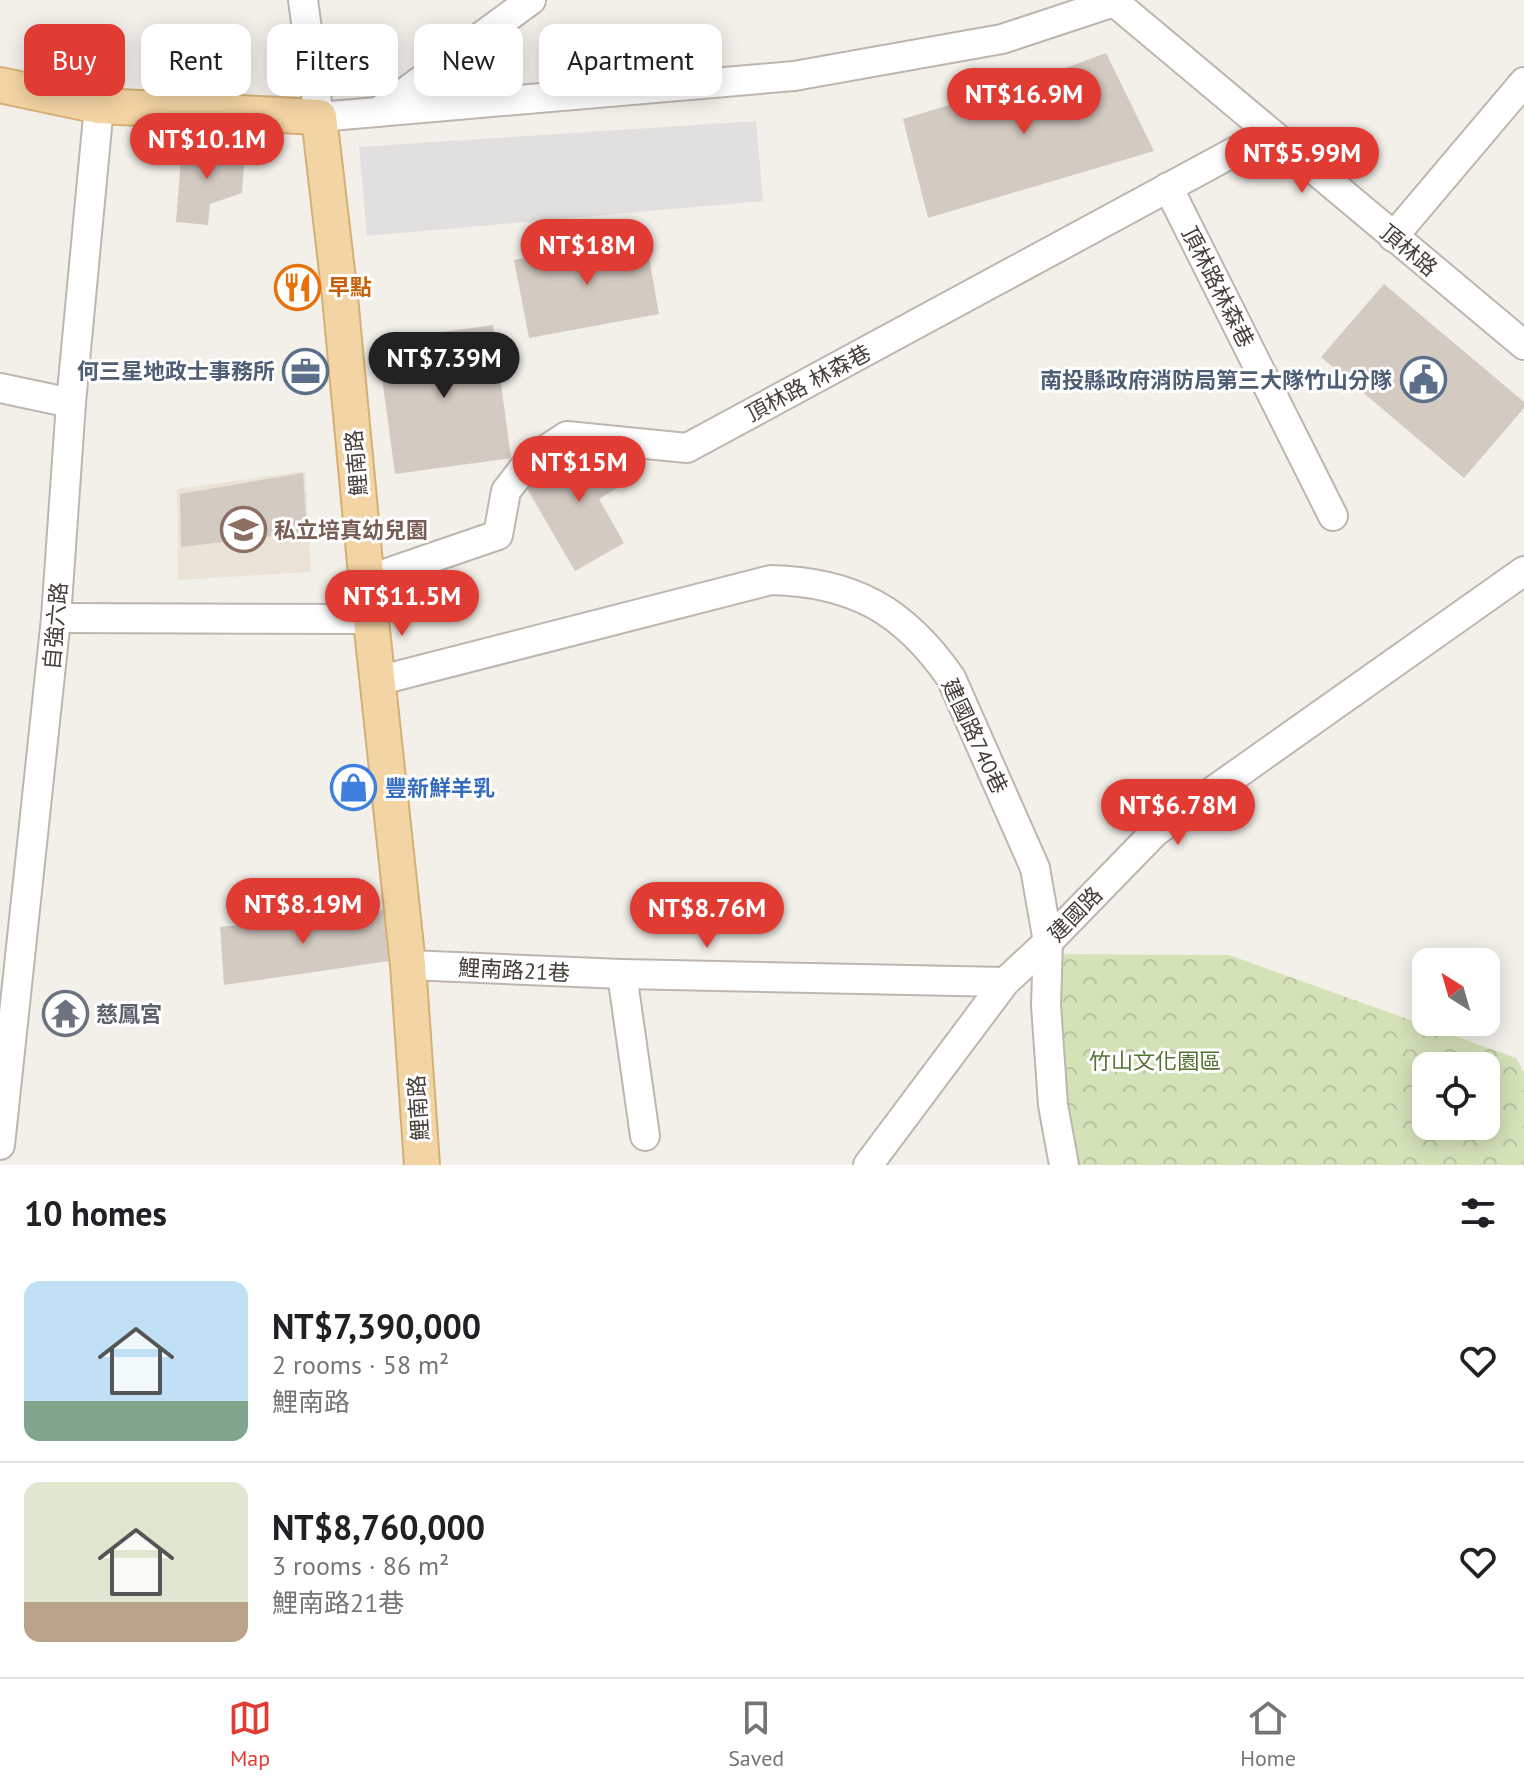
<!DOCTYPE html>
<meta charset="utf-8">
<style>
:root{--surface:#fff;--page:#f6f6f6;--text:#202124;--muted:#757577;--line:#e0e0e0;--accent:#e13c33}
body{margin:0;font-family:"PT Sans","Noto Sans TC",sans-serif;background:var(--page);color:var(--text);height:100vh;display:flex;flex-direction:column;font-size:30px;white-space:nowrap}
*{box-sizing:border-box;margin:0}
p{font-size:26px;color:var(--muted)}
.icon{flex:none;width:44px;height:44px;fill:none;stroke:currentColor;stroke-width:2;stroke-linecap:round;stroke-linejoin:round}
.map{position:relative;height:1165px;overflow:hidden}
.panel{display:flex;flex-direction:column;background:var(--surface);flex:1}
.panel>*{flex:none}
.guide{position:absolute;left:24px;top:24px;width:800px;height:72px;display:flex;gap:16px}
.needle{width:52px;rotate:323deg}
.tools{position:absolute;left:1412px;top:948px;display:grid;gap:16px}
.tools a{display:grid;place-items:center;width:88px;height:88px;border-radius:16px;background:var(--surface);box-shadow:0 4px 20px #0003;font-size:40px}
.price{position:absolute;translate:-50% -68px;padding:0 18px;border-radius:28px;background:var(--accent);color:#fff;font-size:26px;line-height:52px;filter:drop-shadow(0 2px 4px #0008)}
.price::after{content:'';position:absolute;left:50%;top:48px;width:24px;height:18px;margin-left:-12px;background:inherit;clip-path:polygon(0 0,100% 0,50% 100%)}
.price.on{background:#222;color:#fff}
ul{padding:0;list-style:none}
li{display:flex;align-items:center;gap:24px;height:200px;padding:0 24px}
li+li{border-top:2px solid var(--line)}
li span{display:grid;place-items:center;flex:none;width:224px;height:160px;border-radius:16px;color:#555}
li>.icon{margin-inline-start:auto}
span .icon{width:96px;height:96px;fill:#fffc;stroke-width:1}
li b{font-size:34px}
h2{display:flex;justify-content:space-between;align-items:center;height:96px;padding:0 24px;font-size:34px}
.pill{padding:0 28px;border-radius:16px;background:var(--surface);box-shadow:0 4px 20px #0003;font-size:28px;line-height:72px}
.pill.on{background:var(--accent);color:#fff}
.tab-bar{display:flex;justify-content:space-around;align-items:center;height:112px;border-top:2px solid var(--line);background:var(--surface);font-size:22px;color:var(--muted)}
.tab-bar a{display:grid;justify-items:center;gap:4px}
.tab-bar .on{color:var(--accent)}
.map>svg:first-child{display:block}
</style>
<div class="map">
<svg width="1524" height="1165" viewBox="0 0 1524 1165">
<defs>
<pattern id="park-crowns" width="20" height="18" patternUnits="userSpaceOnUse" patternTransform="scale(2)"><rect width="20" height="18" fill="#d4e2b8"/><path d="M2 6a3 3 0 1 1 6 0M12 15a3 3 0 1 1 6 0" fill="none" stroke="#b7c39f"/></pattern>
</defs>
<rect width="100%" height="100%" fill="#f3f0ea"/>
<polygon fill="#eae3d6" points="305,471 311,572 178,580 177,489"/>
<path fill="url(#park-crowns)" fill-rule="evenodd" d="M1031 954 1229 955 1516 1058 1524 1072V1165H1057ZM1426 1066H1486V1126H1426Z"/>
<polygon fill="#e2e0de" points="756,121 763,201 367,236 359,147"/>
<g fill="#d3cac1">
<polygon points="1106,53 1154,151 928,218 903,119 1044,76"/>
<polygon points="182,145 245,150 242,193 210,204 208,225 176,222"/>
<polygon points="645,235 659,314 529,338 514,260"/>
<polygon points="1384,284 1524,402 1524,408 1464,478 1321,357"/>
<polygon points="493,325 511,458 395,474 377,341"/>
<polygon points="614,448 632,479 599,499 624,543 575,571 522,480 575,449 584,465"/>
<polygon points="303,473 307,532 181,547 180,494"/>
<polygon points="384,910 389,961 224,985 220,927"/>
</g>
<g fill="none" stroke-linecap="round" stroke-linejoin="round">
<defs>
<g id="minor">
<polyline points="303,0 319,117 794,76 1002,39 1120,0"/>
<polyline points="1112,0 1524,345"/>
<polyline points="378,112 531,0"/>
<polyline points="1168,187 1333,516"/>
<polyline points="1393,237 1524,82"/>
<polyline points="0,388 71,403"/>
<polyline points="367,580 498,535 506,491 530,460 567,436 687,448 1269,133"/>
<polyline points="56,618 371,619"/>
<path d="M377 681 771 580C853 582 904 610 951 678L1035 868 1048 942 1046 1005 1053 1105 1064 1165"/>
<polyline points="408,965 622,974 1005,982"/>
<polyline points="622,974 645,1136"/>
<polyline points="0,1145 56,618 71,403 99,106"/>
<polyline points="868,1165 1005,982 1048,942 1155,832 1524,571"/>
</g>
<polyline id="major" points="0,85 99,106 319,117 340,297 366,574 408,965 422,1165"/>
</defs>
<use href="#minor" stroke="#beb6ae" stroke-width="32"/>
<use href="#major" stroke="#d6af75" stroke-width="38"/>
<use href="#minor" stroke="#fff" stroke-width="28"/>
<use href="#major" stroke="#f3d4a4" stroke-width="34"/>
</g>
<defs>
<symbol id="restaurant-ring" viewBox="-11 -11 22 22"><circle r="9.5" fill="#fff" stroke="#e8710a" stroke-width="1.5"/><path d="M-5-6h1v4h1v-4h1v4h1v-4h1v5L-1.5 .5V6h-2V.5L-5-1ZM5-6V6H3V1.5H1.5Q1.5-4 5-6Z" fill="#e8710a"/></symbol>
<symbol id="office-ring" viewBox="-11 -11 22 22"><circle r="9.5" fill="#fff" stroke="#5c6f8a" stroke-width="1.5"/><path d="M-6-3h4V-5.5h4V-3h4V5H-6ZM-1-4.5V-3h2v-1.5ZM-6 0V1H6V0Z" fill="#5c6f8a"/></symbol>
<symbol id="civic-ring" viewBox="-11 -11 22 22"><circle r="9.5" fill="#fff" stroke="#5c6f8a" stroke-width="1.5"/><path d="M-.6-6.5H3V-4.5H.6V-3L4-1V1h2V6H-6V1h2V-1L-.6-3ZM-1.2 2.5V6h2.4V2.5Z" fill="#5c6f8a"/></symbol>
<symbol id="school-ring" viewBox="-11 -11 22 22"><circle r="9.5" fill="#fff" stroke="#8d6e63" stroke-width="1.5"/><path d="M0-5L7-2L0 1L-7-2ZM-4 1L0 2.5L4 1V4Q0 6-4 4Z" fill="#8d6e63"/></symbol>
<symbol id="shop-ring" viewBox="-11 -11 22 22"><circle r="9.5" fill="#fff" stroke="#3f7fe0" stroke-width="1.5"/><path d="M-5-2.5h2.3a2.7 3.5 0 0 1 5.4 0H5L5.5 6h-11ZM-1.5-2.5h3a1.5 2.3 0 0 0-3 0Z" fill="#3f7fe0"/></symbol>
<symbol id="temple-ring" viewBox="-11 -11 22 22"><circle r="9.5" fill="#fff" stroke="#6b7280" stroke-width="1.5"/><path d="M0-6L5-2H3V0L6.5 2.5H4V6H1.5V3h-3V6H-4V2.5H-6.5L-3 0V-2H-5Z" fill="#6b7280"/></symbol>
</defs>
<g fill-rule="evenodd">
<use href="#restaurant-ring" x="272" y="262" width="51" height="51"/>
<use href="#office-ring" x="280" y="346" width="51" height="51"/>
<use href="#civic-ring" x="1398" y="354" width="51" height="51"/>
<use href="#school-ring" x="218" y="504" width="51" height="51"/>
<use href="#shop-ring" x="328" y="762" width="51" height="51"/>
<use href="#temple-ring" x="40" y="988" width="51" height="51"/>
</g>
<g text-anchor="middle" stroke-width="6" stroke-linejoin="round" paint-order="stroke">
<g font-size="22" fill="#464039" stroke="#fff">
<text transform="translate(1409 250) rotate(40)" y="8">頂林路</text>
<text transform="translate(1218 287) rotate(63)" y="8">頂林路林森巷</text>
<text transform="translate(808 383) rotate(-28)" y="8">頂林路 林森巷</text>
<text transform="translate(356 463) rotate(-95)" y="8">鯉南路</text>
<text transform="translate(55 626) rotate(-85)" y="8">自強六路</text>
<text transform="translate(975 736) rotate(65)" y="8">建國路740巷</text>
<text transform="translate(1075 914) rotate(-46)" y="8">建國路</text>
<text transform="translate(514 970) rotate(3)" y="8">鯉南路21巷</text>
<text transform="translate(418 1108) rotate(-94)" y="8">鯉南路</text>
</g>
<g font-size="22" font-weight="bold" fill="#c56008" stroke="#fff" text-anchor="start">
<text x="328" y="295">早點</text>
</g>
<g font-size="22" font-weight="bold" fill="#4e5e75" stroke="#fff" text-anchor="end">
<text x="275" y="379">何三星地政士事務所</text>
<text x="1392" y="388">南投縣政府消防局第三大隊竹山分隊</text>
</g>
<g font-size="22" font-weight="bold" fill="#785e54" stroke="#fff" text-anchor="start">
<text x="274" y="538">私立培真幼兒園</text>
</g>
<g font-size="22" font-weight="bold" fill="#366cbe" stroke="#fff" text-anchor="start">
<text x="385" y="796">豐新鮮羊乳</text>
</g>
<g font-size="22" font-weight="bold" fill="#5b616d" stroke="#fff" text-anchor="start">
<text x="96" y="1022">慈鳳宮</text>
</g>
<g font-size="22" fill="#517233" stroke="#fff">
<text x="1155" y="1069">竹山文化園區</text>
</g>
</g>
</svg>
<div class="tools">
<a><svg class="needle" viewBox="-14 -14 28 28"><path d="M0-13l5 13h-10z" fill="#e53935"/><path d="M0 13l5-13h-10z" fill="#757577"/></svg></a>
<a><svg class="icon" aria-label="locate" viewBox="0 0 24 24"><circle cx="12" cy="12" r="6"/><path d="M12 2v4M12 18v4M2 12h4M18 12h4"/></svg></a>
</div>
<b class="price" style="left:1024px;top:136px">NT$16.9M</b>
<b class="price" style="left:207px;top:181px">NT$10.1M</b>
<b class="price" style="left:1302px;top:195px">NT$5.99M</b>
<b class="price" style="left:587px;top:287px">NT$18M</b>
<b class="price on" style="left:444px;top:400px">NT$7.39M</b>
<b class="price" style="left:579px;top:504px">NT$15M</b>
<b class="price" style="left:402px;top:638px">NT$11.5M</b>
<b class="price" style="left:1178px;top:847px">NT$6.78M</b>
<b class="price" style="left:303px;top:946px">NT$8.19M</b>
<b class="price" style="left:707px;top:950px">NT$8.76M</b>
<div class="guide">
<a class="pill on">Buy</a>
<a class="pill">Rent</a>
<a class="pill">Filters</a>
<a class="pill">New</a>
<a class="pill">Apartment</a>
</div>
</div>
<section class="panel">
<h2>10 homes<svg class="icon" aria-label="filters" viewBox="0 0 24 24"><path d="M4 7h16M4 17h16"/><circle cx="9" cy="7" r="2"/><circle cx="15" cy="17" r="2"/></svg></h2>
<ul>
<li><span style="background:linear-gradient(#bfe0f5 75%,#7fa58c 0)"><svg class="icon" aria-label="home" viewBox="0 0 24 24"><path d="M3 11l9-7 9 7M6 9v11h12V9"/></svg></span><div><b>NT$7,390,000</b><p>2 rooms · 58 m²</p><p>鯉南路</p></div><svg class="icon" aria-label="heart" viewBox="0 0 24 24"><path d="M12 20l-8-8c-3-5 5-10 8-4 3-6 11-1 8 4z"/></svg></li>
<li><span style="background:linear-gradient(#dfe7d0 75%,#b9a48a 0)"><svg class="icon" aria-label="home" viewBox="0 0 24 24"><path d="M3 11l9-7 9 7M6 9v11h12V9"/></svg></span><div><b>NT$8,760,000</b><p>3 rooms · 86 m²</p><p>鯉南路21巷</p></div><svg class="icon" aria-label="heart" viewBox="0 0 24 24"><path d="M12 20l-8-8c-3-5 5-10 8-4 3-6 11-1 8 4z"/></svg></li>
</ul>
</section>
<nav class="tab-bar">
<a class="on"><svg class="icon" aria-label="map" viewBox="0 0 24 24"><path d="M3 6l6-2 6 2 6-2v14l-6 2-6-2-6 2zM9 4v14M15 6v14"/></svg>Map</a>
<a><svg class="icon" aria-label="saved" viewBox="0 0 24 24"><path d="M7 4h10v16l-5-4-5 4z"/></svg>Saved</a>
<a><svg class="icon" aria-label="home" viewBox="0 0 24 24"><path d="M3 11l9-7 9 7M6 9v11h12V9"/></svg>Home</a>
</nav>
